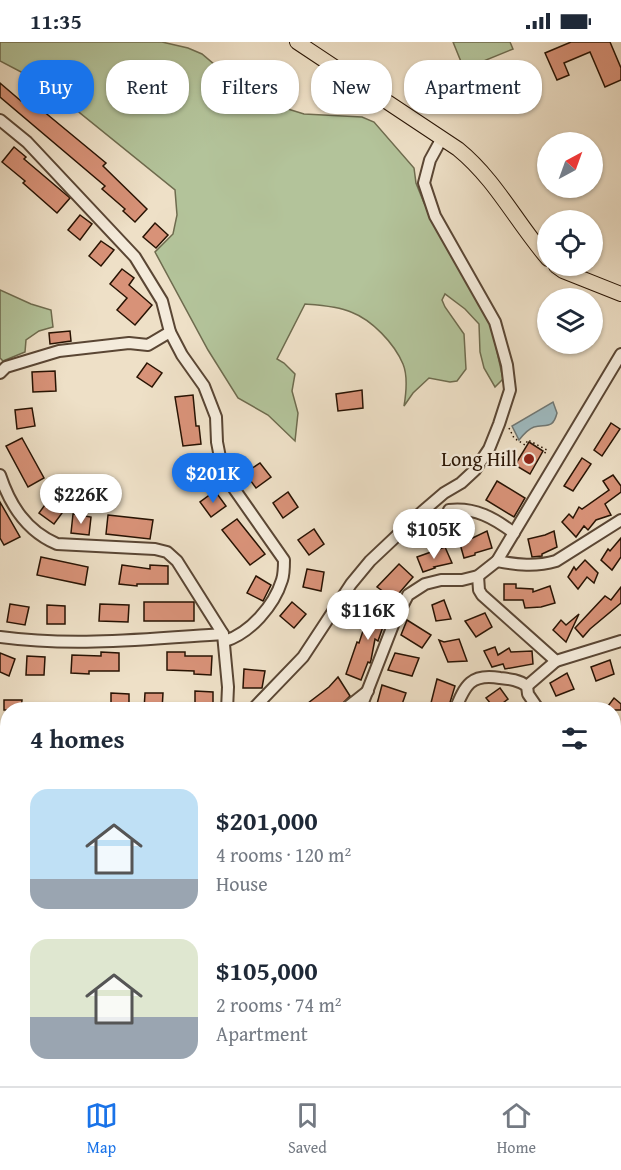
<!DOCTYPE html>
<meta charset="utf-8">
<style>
:root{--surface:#fff;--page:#f6f6f7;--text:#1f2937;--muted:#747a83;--line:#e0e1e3;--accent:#1a73e8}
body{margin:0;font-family:"Gentium Book Plus",serif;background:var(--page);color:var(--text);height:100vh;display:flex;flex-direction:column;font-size:22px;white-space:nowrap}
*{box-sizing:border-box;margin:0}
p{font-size:20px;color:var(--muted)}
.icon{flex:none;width:33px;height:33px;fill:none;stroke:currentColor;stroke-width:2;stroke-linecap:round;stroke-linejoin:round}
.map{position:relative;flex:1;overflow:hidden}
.drawer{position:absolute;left:0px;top:660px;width:621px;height:384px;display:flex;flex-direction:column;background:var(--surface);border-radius:24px 24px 0 0;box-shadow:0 2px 4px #0004}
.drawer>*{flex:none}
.top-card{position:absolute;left:18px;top:18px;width:585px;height:54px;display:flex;gap:12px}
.needle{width:39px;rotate:41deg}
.tools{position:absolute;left:537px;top:90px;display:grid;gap:12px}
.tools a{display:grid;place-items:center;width:66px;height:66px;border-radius:50%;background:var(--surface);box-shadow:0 2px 4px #0004;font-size:30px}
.price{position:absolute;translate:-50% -51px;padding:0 14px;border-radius:21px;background:#fff;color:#222;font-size:20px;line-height:39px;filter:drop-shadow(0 2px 3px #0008)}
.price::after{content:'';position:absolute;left:50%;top:36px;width:18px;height:14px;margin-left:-9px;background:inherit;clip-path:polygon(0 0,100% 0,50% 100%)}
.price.on{background:var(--accent);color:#fff}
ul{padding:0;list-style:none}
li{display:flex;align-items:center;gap:18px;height:150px;padding:0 30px}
li span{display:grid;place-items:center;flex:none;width:168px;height:120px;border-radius:18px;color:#555}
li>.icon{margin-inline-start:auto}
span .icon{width:72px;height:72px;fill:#fffc;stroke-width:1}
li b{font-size:26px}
h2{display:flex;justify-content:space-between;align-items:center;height:72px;padding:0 30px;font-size:26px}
.tag{padding:0 21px;border-radius:24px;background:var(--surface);box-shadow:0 2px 4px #0004;font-size:21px;line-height:54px}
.tag.on{background:var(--accent);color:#fff}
.status{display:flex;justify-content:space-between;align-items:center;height:42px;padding:0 30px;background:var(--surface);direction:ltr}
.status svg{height:16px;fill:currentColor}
.tabs{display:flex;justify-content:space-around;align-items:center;height:84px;border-top:2px solid var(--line);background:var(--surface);font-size:16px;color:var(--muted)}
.tabs a{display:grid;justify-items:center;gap:3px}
.tabs .on{color:var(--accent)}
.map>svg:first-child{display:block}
</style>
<div class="status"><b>11:35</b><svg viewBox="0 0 49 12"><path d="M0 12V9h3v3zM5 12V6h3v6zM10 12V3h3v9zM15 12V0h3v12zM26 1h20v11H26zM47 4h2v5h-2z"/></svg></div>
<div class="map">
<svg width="621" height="1044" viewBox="0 0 621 1044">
<rect width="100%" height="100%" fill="#eee0c7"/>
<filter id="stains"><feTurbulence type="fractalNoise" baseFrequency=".00333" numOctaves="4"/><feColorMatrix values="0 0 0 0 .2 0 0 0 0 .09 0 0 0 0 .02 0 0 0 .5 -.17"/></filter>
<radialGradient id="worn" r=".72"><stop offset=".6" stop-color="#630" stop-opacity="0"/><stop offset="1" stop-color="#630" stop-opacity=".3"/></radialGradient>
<g fill="#b3c39a" stroke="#6e6b4e" stroke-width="1.5">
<path d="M0 0H162L188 6 202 12 214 22 227 28 258 54 275 63 304 72 362 75 374 80 414 126 416 141 424 161 446 204 463 231 491 282 503 337 495 345 484 326 480 310 479 282 465 267 445 252 442 258 445 265 464 292 466 327 457 339 450 340 429 336 413 351 404 364C406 352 408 334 403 322 394 301 372 278 351 270 338 264 319 263 305 262L277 317 284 321 295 332 292 349 298 371 295 399 268 373 238 356 208 308 155 210 173 192 177 173 175 148 44 42 0 19Z"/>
<polygon points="453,0 510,0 513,7 464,27"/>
<polygon points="0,248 31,262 51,268 53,285 39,289 26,298 25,310 3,319 0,316"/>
</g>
<path fill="#9ebac0" stroke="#6f7774" stroke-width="1.5" d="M553 360 557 371C553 387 547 382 534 385 528 387 523 393 519 398L512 384Z"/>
<g fill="#d89278" stroke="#281303" stroke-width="1.5">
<polygon points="571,0 610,0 621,26 621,38 605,45 590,10 564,21 569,33 557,38 545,11"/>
<polygon points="0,41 21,59 25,54 106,121 103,124 147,167 135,180 123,169 125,167 102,147 105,144 0,55"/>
<polygon points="14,105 26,115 24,117 70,156 57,171 23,141 25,139 2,120"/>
<polygon points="80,173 92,182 80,198 68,188"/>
<polygon points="155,181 168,193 156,206 143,195"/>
<polygon points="101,199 114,208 101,224 89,214"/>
<polygon points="122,227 134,236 129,243 152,263 135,283 117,268 127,256 110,242"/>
<polygon points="70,289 71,299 50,302 49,291"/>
<polygon points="147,321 162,331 152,345 137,335"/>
<polygon points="55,329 56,349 33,350 32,330"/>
<polygon points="362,348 363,366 338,369 336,352"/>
<polygon points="193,353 196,384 199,384 201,402 183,404 175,355"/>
<polygon points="32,366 35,384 17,387 15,368"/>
<polygon points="611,381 620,387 602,414 594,408"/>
<polygon points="22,396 44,436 28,445 6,404"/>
<polygon points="529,400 543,409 530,432 515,423"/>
<polygon points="582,416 591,422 573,449 564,444"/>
<polygon points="204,421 209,439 192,444 187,426"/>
<polygon points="260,421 271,435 256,446 245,431"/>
<polygon points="613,433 621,444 621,450 605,462 611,473 596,478 588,488 584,484 576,495 562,480 569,472 573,476 579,465 582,467 609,448 603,439"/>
<polygon points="497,439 525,456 514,475 486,458"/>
<polygon points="215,449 226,464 211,475 200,460"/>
<polygon points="288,450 298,465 283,476 273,461"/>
<polygon points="50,456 65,467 54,482 39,471"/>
<polygon points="0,460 20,495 4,503 0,496"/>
<polygon points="73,472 91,475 89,493 71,491"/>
<polygon points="108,473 153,478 150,497 106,492"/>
<polygon points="237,477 265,512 250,523 222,488"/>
<polygon points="314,487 324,502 309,513 298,498"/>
<polygon points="487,489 492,506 475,511 475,513 464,516 460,502"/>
<polygon points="554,489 557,505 542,512 542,514 532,515 528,497 545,493"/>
<polygon points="621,496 621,515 612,528 601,518 608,507 610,509"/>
<polygon points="445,505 452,521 434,525 435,526 423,530 417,515"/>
<polygon points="41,515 88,525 85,543 37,533"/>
<polygon points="585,518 598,531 594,541 587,535 578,547 568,535 574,525 576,528"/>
<polygon points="399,522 413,535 394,557 377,545"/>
<polygon points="122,523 150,527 150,523 168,524 168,542 137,542 137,544 119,542"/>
<polygon points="307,527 324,530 321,549 303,545"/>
<polygon points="256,534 271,543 263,559 247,551"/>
<polygon points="504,542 516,542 516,546 533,547 533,550 550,544 555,561 541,565 525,566 523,558 504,558"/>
<polygon points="621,545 621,561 590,587 583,595 575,586 605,554 611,558"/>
<polygon points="444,558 451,577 436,579 432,563"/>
<rect x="144" y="560" width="50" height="19"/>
<polygon points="292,560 306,572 294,586 280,574"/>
<polygon points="10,562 29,565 25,583 7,580"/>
<polygon points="100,562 129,563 128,580 99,579"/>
<polygon points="372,562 391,567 391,570 386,576 378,599 375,597 371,618 370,621 368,620 361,638 346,632 357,600 359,601"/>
<polygon points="47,563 65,564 65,582 47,582"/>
<polygon points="485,571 492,585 476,595 465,579"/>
<polygon points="579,572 566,600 553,588 561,578 566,583"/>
<polygon points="407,578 431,593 422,606 401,593"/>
<polygon points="459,597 467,619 448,620 439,598 444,600"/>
<polygon points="495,605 498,613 509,606 511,610 532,609 533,622 505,627 503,622 492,625 484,609"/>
<polygon points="101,610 119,611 119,629 89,629 89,632 71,631 72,613 101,614"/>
<polygon points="167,610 185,610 185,614 212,614 211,633 194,632 194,629 167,628"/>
<polygon points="0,611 15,617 9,634 0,630"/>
<polygon points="395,611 419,616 412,634 388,628"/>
<polygon points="27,614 45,615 44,633 26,633"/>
<polygon points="610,618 614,632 596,639 591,625"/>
<polygon points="244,627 265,629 262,646 243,646"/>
<polygon points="567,631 574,647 556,654 550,641"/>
<polygon points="338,635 350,654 337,667 299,668 329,645"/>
<polygon points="437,637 455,644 448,667 431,661"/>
<polygon points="382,643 406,651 400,668 377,662"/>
<polygon points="500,646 508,657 495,667 486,656"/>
<polygon points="195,649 213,650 213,668 195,668"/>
<polygon points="111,651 129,652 129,668 111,668"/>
<polygon points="145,651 163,651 162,668 144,668"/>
<polygon points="614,656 621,662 621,668 605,668"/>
<polygon points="4,658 22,658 21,668 4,668"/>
</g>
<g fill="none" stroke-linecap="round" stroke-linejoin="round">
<defs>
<g id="minor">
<path d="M0 78 27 100 135 215 162 259 170 290 182 313 204 344 216 375 217 400 223 431 284 518C284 525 284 532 282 538 274 564 250 591 225 599"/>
<polyline points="0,331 6,325 59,309 129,301 148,303 170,290"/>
<path d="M0 433C10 463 26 489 57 502L155 507 167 510 177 519 223 592 228 645 227 668"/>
<path d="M449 468C475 465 494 476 514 491"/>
<path d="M497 519C517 523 536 525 556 519L621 478"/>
<polyline points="478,534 479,548 482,553 556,619 621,599"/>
<path d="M0 595C74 605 148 597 223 592"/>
<polyline points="527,644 528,652 539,668"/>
<polyline points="252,668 303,615 351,542 370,519 423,469 444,451 461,441 475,428 489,407 499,382 510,348 507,323 495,280 435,174 424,141 430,118 442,96"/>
<polyline points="344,668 368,649"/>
<polyline points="360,668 395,578 408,553 425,542 441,538 462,538 478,534 497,519 621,312"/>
<path d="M455 668C465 643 471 631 500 636 510 637 519 638 527 644L556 619"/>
<polyline points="0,691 8,691"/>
<polyline points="614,694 621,692"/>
<polyline points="614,746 621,754"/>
<polyline points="0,801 8,798"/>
<polyline points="614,820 621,818"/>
<polyline points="614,878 621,878"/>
</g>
<g id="major">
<path d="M297 0 458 107C496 138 516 180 548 217"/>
<polyline points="556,224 563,229 621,252"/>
</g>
</defs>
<use href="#minor" stroke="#5a4634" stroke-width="14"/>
<use href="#major" stroke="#281303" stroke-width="16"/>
<g stroke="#281303" stroke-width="1.5" stroke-dasharray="1.5 3" stroke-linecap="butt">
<polyline points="509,386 514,396 525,403 528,398 547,408 544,412"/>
<polyline points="0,771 8,774"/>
</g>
<use href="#minor" stroke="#f4ebdb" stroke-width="10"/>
<use href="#major" stroke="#eee0c7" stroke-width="14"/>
</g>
<circle fill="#8f2418" stroke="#f4ebdb" stroke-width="2" cx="529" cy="417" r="6"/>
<g text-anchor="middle" stroke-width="4.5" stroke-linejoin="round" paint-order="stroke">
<g font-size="20" fill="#281303" stroke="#f4ebdb" text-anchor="end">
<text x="517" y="424">Long Hill</text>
</g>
</g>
<rect width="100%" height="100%" filter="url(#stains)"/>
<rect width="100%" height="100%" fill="url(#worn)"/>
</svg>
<div class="tools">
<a><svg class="needle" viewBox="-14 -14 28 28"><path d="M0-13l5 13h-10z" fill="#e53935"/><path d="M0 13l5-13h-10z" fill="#747a83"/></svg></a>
<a><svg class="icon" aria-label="locate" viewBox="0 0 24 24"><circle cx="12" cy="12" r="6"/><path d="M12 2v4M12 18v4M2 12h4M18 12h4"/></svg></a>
<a><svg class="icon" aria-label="layers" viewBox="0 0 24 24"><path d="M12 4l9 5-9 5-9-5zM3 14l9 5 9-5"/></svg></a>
</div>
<b class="price on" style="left:213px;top:462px">$201K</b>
<b class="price" style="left:81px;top:483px">$226K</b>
<b class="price" style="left:434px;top:518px">$105K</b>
<b class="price" style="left:368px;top:599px">$116K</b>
<div class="top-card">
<a class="tag on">Buy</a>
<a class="tag">Rent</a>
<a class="tag">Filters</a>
<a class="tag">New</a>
<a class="tag">Apartment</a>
</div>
<section class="drawer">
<h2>4 homes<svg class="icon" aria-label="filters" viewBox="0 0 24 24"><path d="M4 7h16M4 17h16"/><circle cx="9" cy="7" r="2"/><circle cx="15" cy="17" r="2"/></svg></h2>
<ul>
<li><span style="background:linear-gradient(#bfe0f5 75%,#9aa5b1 0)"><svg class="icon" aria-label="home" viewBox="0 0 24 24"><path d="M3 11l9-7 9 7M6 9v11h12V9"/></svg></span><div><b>$201,000</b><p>4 rooms · 120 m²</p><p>House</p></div></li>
<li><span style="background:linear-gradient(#dfe7d0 65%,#9aa5b1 0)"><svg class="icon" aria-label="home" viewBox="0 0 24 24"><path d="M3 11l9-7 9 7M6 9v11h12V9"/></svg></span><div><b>$105,000</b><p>2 rooms · 74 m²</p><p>Apartment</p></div></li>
</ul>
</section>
</div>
<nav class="tabs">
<a class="on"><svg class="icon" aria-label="map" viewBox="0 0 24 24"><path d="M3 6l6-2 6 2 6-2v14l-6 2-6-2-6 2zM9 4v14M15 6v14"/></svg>Map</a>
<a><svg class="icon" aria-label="saved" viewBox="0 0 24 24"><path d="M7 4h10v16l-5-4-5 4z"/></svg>Saved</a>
<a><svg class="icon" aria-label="home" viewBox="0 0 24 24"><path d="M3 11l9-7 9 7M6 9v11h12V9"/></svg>Home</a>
</nav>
